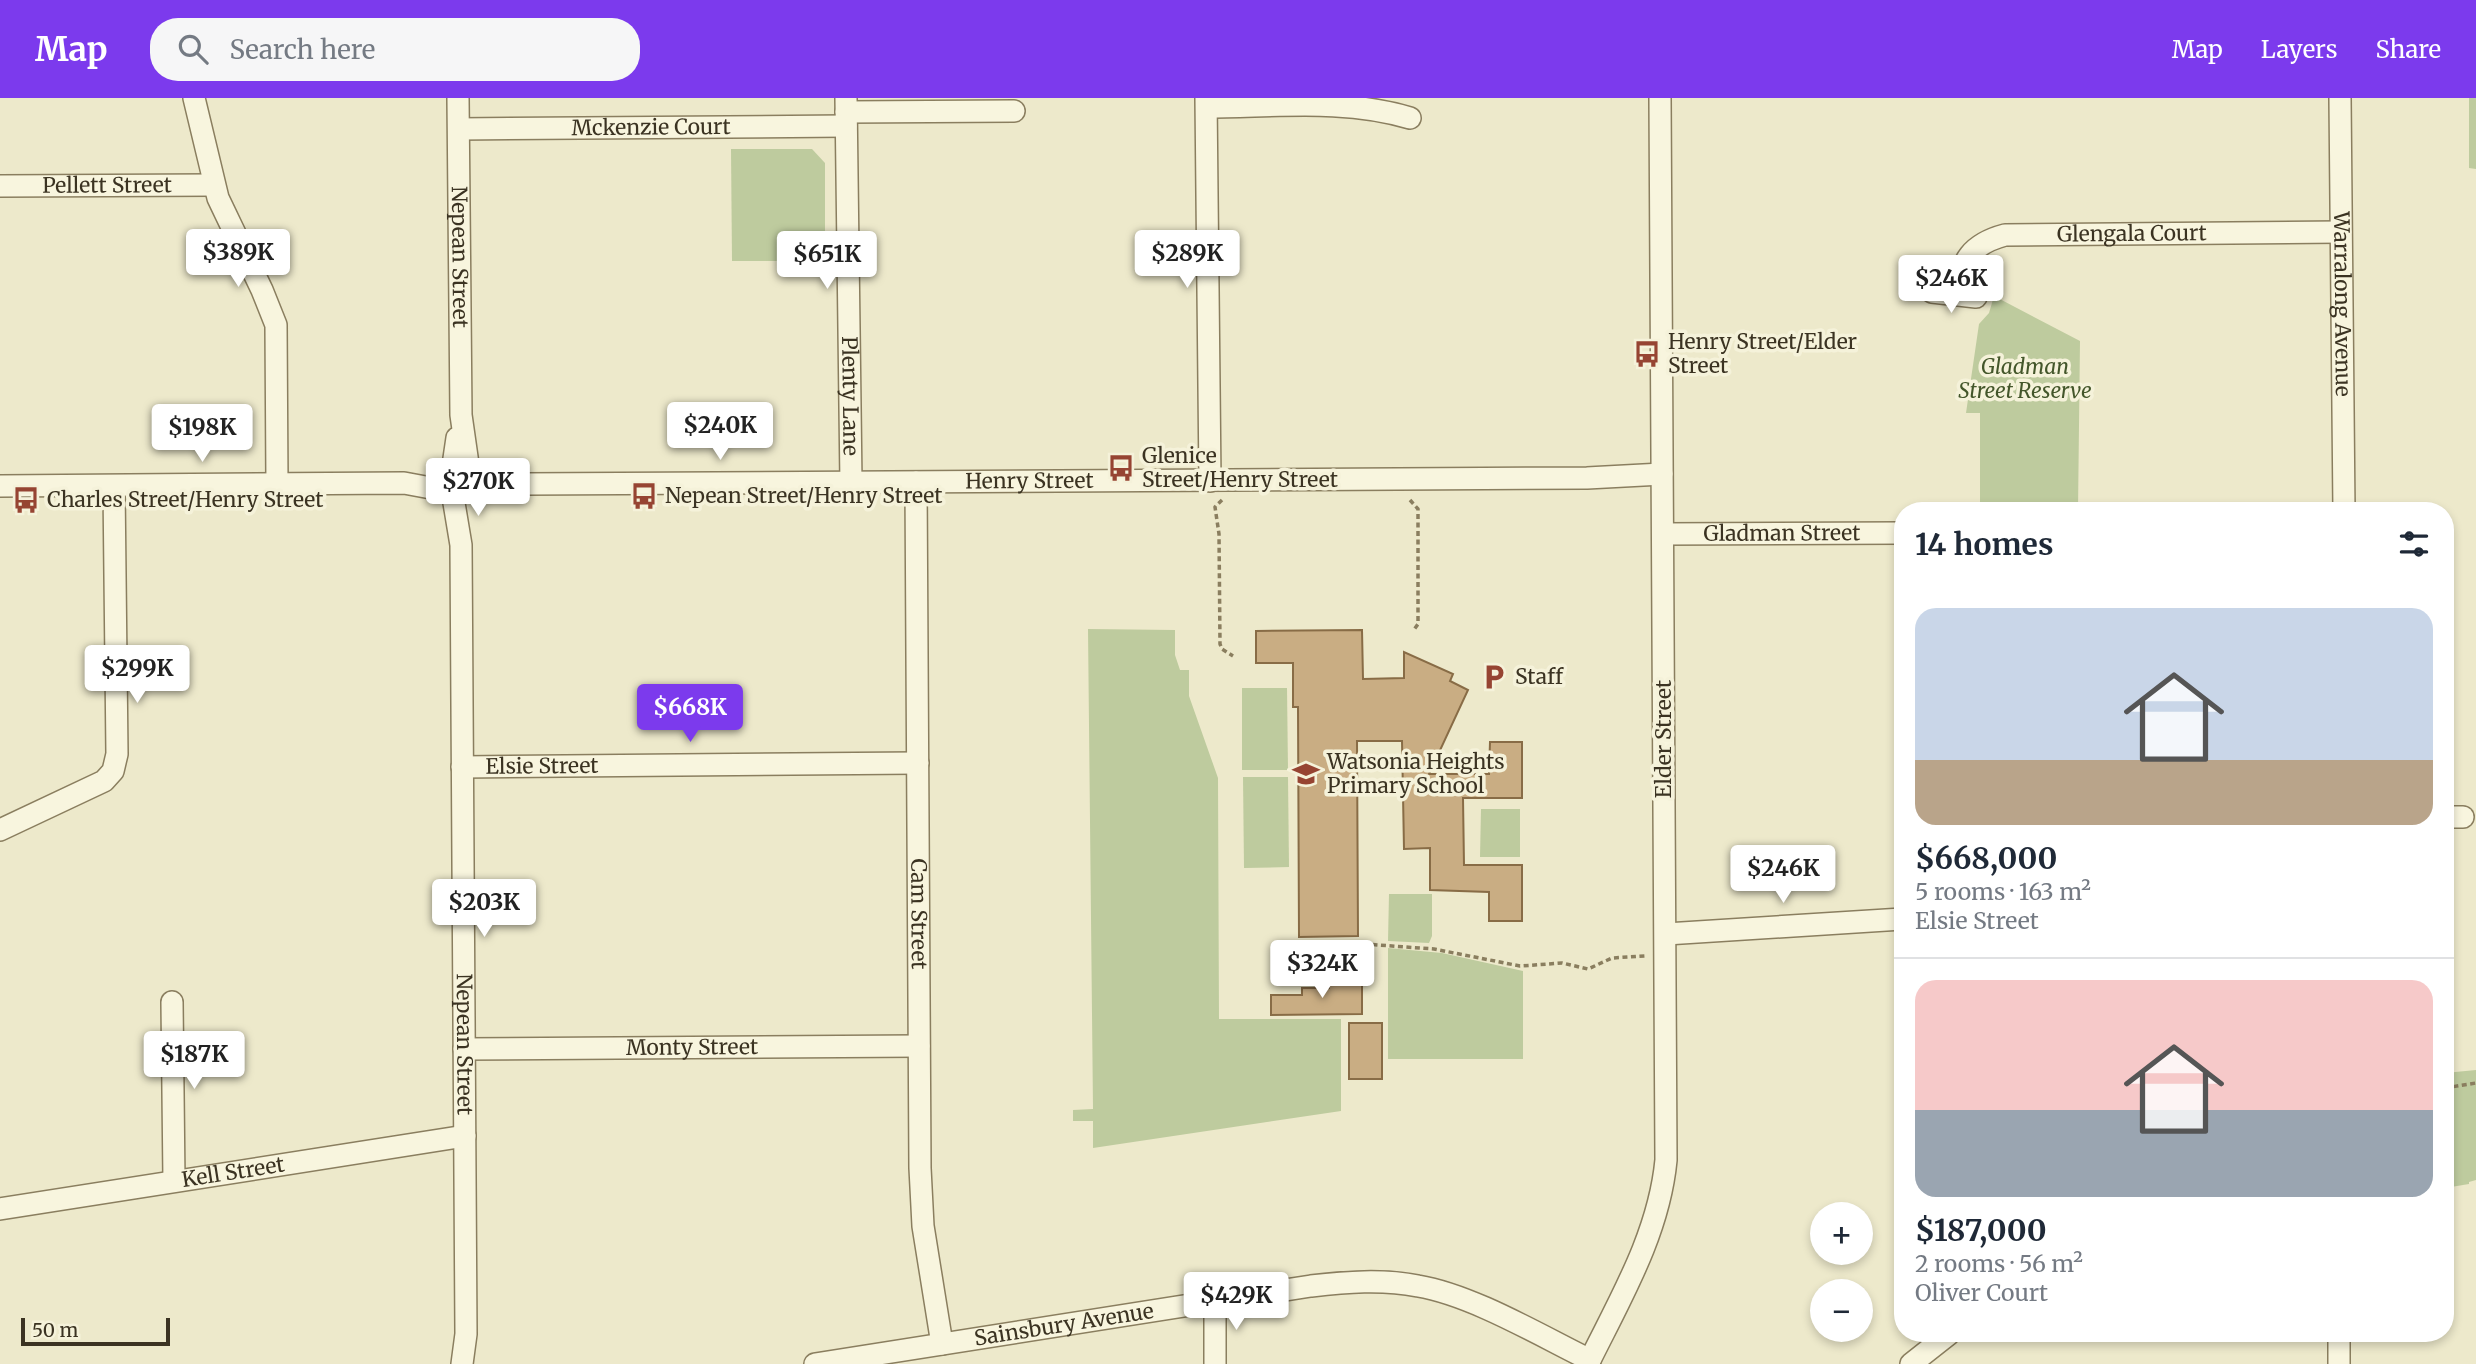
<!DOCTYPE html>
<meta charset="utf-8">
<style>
:root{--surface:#fff;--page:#f6f6f7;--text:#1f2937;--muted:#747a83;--line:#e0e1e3;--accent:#7c3aed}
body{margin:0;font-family:Merriweather,serif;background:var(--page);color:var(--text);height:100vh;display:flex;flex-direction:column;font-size:26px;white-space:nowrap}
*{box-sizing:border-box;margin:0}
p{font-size:23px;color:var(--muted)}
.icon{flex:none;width:38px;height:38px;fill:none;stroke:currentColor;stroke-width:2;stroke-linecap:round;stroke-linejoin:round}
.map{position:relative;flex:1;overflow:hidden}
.details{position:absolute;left:1894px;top:404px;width:560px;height:840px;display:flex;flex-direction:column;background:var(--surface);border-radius:28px;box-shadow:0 4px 10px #0003}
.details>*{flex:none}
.tools{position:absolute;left:1810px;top:1104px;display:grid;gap:14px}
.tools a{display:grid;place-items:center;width:63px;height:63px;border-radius:50%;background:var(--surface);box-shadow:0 4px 10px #0003;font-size:35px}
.scale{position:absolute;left:21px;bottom:18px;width:149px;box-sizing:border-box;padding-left:7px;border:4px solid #3b3322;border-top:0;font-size:19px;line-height:24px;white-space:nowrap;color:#3b3322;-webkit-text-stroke:5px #f5f2da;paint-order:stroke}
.price{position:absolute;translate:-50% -60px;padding:0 16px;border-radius:7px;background:#fff;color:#222;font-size:23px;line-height:46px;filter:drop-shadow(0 2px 4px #0008)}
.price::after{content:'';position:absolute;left:50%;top:42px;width:21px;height:16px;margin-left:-10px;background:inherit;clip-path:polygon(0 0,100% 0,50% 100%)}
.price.current{background:var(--accent);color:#fff}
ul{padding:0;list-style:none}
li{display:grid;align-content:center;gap:14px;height:371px;padding:0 21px}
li+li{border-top:2px solid var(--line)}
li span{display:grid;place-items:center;height:217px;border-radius:21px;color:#555}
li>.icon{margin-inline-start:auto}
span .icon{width:126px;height:126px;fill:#fffc;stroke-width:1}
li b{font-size:30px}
h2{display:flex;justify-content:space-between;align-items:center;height:84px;padding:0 21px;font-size:30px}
header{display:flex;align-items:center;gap:42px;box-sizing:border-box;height:98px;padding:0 35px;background:var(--accent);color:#fff}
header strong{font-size:33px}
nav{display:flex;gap:38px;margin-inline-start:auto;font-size:24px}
.search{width:490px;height:63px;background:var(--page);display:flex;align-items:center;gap:18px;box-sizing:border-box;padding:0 24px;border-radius:28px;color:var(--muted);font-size:26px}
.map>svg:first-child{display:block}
</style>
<header>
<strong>Map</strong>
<div class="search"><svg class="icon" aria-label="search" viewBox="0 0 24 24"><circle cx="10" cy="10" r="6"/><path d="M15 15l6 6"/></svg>Search here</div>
<nav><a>Map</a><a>Layers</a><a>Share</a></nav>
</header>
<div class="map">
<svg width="2476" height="1266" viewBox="0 0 2476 1266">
<rect width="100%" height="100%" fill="#ede9cb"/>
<g fill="#becb9e">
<polygon points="2469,0 2476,0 2476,71 2469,70"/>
<polygon points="731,51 812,51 825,65 825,163 732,163"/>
<polygon points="1994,198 2080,243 2078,413 1980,413 1980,315 1966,315 1979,226 1989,215"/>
<polygon points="1088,531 1175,532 1175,557 1180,572 1189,572 1189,598 1218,680 1219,921 1341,921 1341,1013 1093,1050 1093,1023 1073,1023 1073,1012 1093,1011"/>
<polygon points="1242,590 1287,590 1288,672 1242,672"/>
<polygon points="1243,679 1288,679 1289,769 1244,770"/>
<polygon points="1481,711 1520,711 1520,759 1480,759"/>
<polygon points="1389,796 1432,796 1432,838 1429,845 1388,843"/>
<polygon points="1388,850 1442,855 1523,873 1523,961 1388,961"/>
<polygon points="2476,972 2476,1082 2469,1084 2469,1086 2445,1090 2445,975"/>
</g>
<g fill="#c9ad83" stroke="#886c46" stroke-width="2">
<polygon points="1362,532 1363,581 1404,580 1404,554 1453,576 1450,583 1468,592 1429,676 1489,676 1490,644 1522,644 1522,700 1463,700 1464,767 1522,767 1522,823 1489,823 1489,794 1430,792 1430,750 1404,751 1402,643 1357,643 1358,838 1299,839 1298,609 1293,609 1293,565 1256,565 1256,533"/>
<polygon points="1329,882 1362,882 1362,916 1271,917 1271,897 1302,897 1302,890 1329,890"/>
<rect x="1349" y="925" width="33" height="56"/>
</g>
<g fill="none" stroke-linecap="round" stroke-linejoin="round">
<defs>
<g id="minor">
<polyline points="194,0 218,100 262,192 276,227 277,386"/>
<path id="s1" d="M458 0 461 317 469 373"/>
<path id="s2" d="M846 0 851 385"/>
<polyline points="1206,0 1210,383"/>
<path id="s3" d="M2340 0 2344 413"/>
<path d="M1207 9C1273 9 1345 0 1410 20"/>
<polyline points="846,14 1014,13"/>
<path id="s4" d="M459 31 846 28"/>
<path id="s5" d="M0 88 214 87"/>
<polyline points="1932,194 1976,199"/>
<path id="s6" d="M1955 196C1962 162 1971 146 2005 137L2341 134"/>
<polyline points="452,374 457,340"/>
<path id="s7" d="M916 384 920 1070 923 1128 942 1246"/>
<polyline points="0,388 404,385 447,393"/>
<path id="s8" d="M474 394 525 386 1587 380 1662 376"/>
<path id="s9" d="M453 399 461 447 466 1236 462 1266"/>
<path id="s10" d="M1663 436 1902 435"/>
<path id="s11" d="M462 669 918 665"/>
<polyline points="2445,719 2463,719"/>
<polyline points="0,732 104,683 113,673 117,656 114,388"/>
<polyline points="1666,836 1902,821"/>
<polyline points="172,904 174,1083"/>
<path id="s12" d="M464 951 919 948"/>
<path id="s13" d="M0 1111 465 1038"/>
<polyline points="1215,1203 1215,1266"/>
<path id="s14" d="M815 1266 1311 1188C1346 1184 1382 1181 1418 1188 1472 1197 1539 1237 1590 1262"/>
<path d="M1588 1266C1620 1201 1659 1136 1666 1062L1660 0"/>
<polyline points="1911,1266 1949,1236"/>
<polyline points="2339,1266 2339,1236"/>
</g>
</defs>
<use href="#minor" stroke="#8a7e5f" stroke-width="24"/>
<g stroke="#8a7e5f" stroke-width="3.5" stroke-dasharray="5 3.5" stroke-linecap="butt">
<polyline points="1222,402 1215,409 1219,436 1220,546 1222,551 1233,558"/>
<polyline points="1410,402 1418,411 1418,526 1413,533"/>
<polyline points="1364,846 1434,851 1520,868 1562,865 1588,871 1612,860 1645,858"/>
<polyline points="2445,990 2476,985"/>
</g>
<use href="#minor" stroke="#f8f5de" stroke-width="21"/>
</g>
<defs>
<symbol id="bus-bare" viewBox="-9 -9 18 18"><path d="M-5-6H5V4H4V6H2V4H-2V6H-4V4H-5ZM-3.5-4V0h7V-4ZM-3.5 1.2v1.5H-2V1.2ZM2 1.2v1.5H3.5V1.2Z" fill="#964432" stroke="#f5f2da" stroke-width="2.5" paint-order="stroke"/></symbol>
<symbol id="parking-bare" viewBox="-9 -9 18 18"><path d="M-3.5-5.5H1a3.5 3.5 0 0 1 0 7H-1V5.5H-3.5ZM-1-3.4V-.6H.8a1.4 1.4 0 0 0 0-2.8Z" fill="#964432" stroke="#f5f2da" stroke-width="2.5" paint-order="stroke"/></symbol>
<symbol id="school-bare" viewBox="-9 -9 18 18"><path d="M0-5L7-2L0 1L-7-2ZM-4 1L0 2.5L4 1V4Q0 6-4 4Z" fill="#964432" stroke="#f5f2da" stroke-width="2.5" paint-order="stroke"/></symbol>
</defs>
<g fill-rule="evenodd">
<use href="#bus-bare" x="1628" y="237" width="38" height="38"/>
<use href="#bus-bare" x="1102" y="351" width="38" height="38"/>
<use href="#bus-bare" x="625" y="379" width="38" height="38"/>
<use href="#bus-bare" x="7" y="383" width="38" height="38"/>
<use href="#parking-bare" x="1475" y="560" width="38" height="38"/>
<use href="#school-bare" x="1287" y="657" width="38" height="38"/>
</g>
<g text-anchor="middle" stroke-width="7" stroke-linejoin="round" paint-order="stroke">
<g font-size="21" fill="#3b3322" stroke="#f5f2da">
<text dy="7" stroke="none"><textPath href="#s4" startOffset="192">Mckenzie Court</textPath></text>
<text dy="7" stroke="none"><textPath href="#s5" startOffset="107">Pellett Street</textPath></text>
<text dy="7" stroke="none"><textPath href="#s6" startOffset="210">Glengala Court</textPath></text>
<text dy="7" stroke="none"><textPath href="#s1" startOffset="159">Nepean Street</textPath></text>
<text dy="7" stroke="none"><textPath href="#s3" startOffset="206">Warralong Avenue</textPath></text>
<text dy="7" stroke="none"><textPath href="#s2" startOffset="298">Plenty Lane</textPath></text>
<text dy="7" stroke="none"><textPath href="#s8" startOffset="556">Henry Street</textPath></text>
<text dy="7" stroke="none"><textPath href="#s10" startOffset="119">Gladman Street</textPath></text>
<text transform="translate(1664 641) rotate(-90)" y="7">Elder Street</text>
<text dy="7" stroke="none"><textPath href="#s11" startOffset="80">Elsie Street</textPath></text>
<text dy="7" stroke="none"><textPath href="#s7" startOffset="432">Cam Street</textPath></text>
<text dy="7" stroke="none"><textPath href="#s9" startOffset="548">Nepean Street</textPath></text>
<text dy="7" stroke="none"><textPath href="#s12" startOffset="228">Monty Street</textPath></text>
<text dy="7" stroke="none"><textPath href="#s13" startOffset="236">Kell Street</textPath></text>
<text dy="7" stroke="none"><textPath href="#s14" startOffset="252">Sainsbury Avenue</textPath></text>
</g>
<g font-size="21" fill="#3b3322" stroke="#f5f2da" text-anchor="start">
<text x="1668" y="251">Henry Street/Elder<tspan x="1668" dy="24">Street</tspan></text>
<text x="1142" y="365">Glenice<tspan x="1142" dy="24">Street/Henry Street</tspan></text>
<text x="665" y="405">Nepean Street/Henry Street</text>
<text x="47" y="409">Charles Street/Henry Street</text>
<text x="1515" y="586">Staff</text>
<text x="1327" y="671">Watsonia Heights<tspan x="1327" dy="24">Primary School</tspan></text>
</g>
<g font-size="21" font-style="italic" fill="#43562a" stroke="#f5f2da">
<text x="2025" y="276">Gladman<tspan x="2025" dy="24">Street Reserve</tspan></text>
</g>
</g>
</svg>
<div class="tools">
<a>+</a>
<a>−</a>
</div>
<div class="scale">50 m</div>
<b class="price" style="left:238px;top:191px">$389K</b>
<b class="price" style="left:1187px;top:192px">$289K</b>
<b class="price" style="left:827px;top:193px">$651K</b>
<b class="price" style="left:1951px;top:217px">$246K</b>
<b class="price" style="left:720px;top:364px">$240K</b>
<b class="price" style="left:202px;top:366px">$198K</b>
<b class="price" style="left:478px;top:420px">$270K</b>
<b class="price" style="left:137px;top:607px">$299K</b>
<b class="price current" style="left:690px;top:646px">$668K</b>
<b class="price" style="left:1783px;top:807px">$246K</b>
<b class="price" style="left:484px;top:841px">$203K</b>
<b class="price" style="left:1322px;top:902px">$324K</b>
<b class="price" style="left:194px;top:993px">$187K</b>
<b class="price" style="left:1236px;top:1234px">$429K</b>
<section class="details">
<h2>14 homes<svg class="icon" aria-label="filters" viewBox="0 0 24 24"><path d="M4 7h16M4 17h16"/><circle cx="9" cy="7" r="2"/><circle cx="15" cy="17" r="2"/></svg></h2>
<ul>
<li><span style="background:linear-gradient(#c9d6e8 70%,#b9a48a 0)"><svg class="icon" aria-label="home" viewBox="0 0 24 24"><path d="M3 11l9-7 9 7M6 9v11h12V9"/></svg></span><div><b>$668,000</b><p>5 rooms · 163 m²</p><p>Elsie Street</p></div></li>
<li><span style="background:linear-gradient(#f6c9c9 60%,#9aa5b1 0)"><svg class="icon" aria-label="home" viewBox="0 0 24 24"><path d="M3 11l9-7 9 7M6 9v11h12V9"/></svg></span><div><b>$187,000</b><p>2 rooms · 56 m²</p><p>Oliver Court</p></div></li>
</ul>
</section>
</div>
